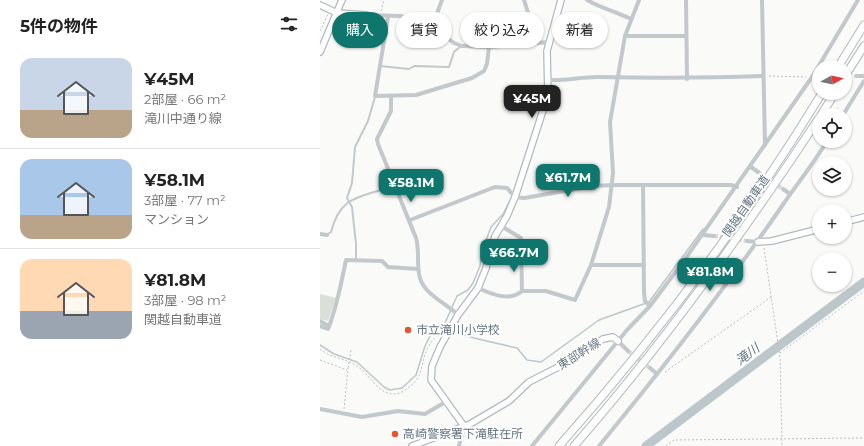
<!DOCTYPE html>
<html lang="ja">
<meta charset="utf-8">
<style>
:root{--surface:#fff;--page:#f6f6f6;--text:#222;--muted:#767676;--line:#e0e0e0;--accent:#0f766e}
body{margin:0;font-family:Montserrat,"Noto Sans JP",sans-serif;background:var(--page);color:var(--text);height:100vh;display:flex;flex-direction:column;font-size:15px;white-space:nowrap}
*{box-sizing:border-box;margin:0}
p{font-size:13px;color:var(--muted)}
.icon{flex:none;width:22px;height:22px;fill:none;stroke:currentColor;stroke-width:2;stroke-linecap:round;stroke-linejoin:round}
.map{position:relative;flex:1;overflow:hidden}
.panel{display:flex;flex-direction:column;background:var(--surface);width:320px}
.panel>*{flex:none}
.banner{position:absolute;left:12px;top:12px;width:380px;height:36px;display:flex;gap:8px}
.needle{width:26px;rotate:82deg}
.tools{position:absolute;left:492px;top:60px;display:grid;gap:8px}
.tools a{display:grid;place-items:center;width:40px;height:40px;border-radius:50%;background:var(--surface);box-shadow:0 1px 3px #0004;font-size:20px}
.price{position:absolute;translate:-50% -34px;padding:0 9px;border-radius:8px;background:var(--accent);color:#fff;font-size:13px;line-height:26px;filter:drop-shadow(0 1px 2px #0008)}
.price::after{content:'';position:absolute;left:50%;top:24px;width:12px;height:9px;margin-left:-6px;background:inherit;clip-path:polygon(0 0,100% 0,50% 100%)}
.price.current{background:#222;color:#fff}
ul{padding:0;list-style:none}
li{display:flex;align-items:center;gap:12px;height:100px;padding:0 20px}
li+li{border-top:1px solid var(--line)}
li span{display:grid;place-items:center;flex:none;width:112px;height:80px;border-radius:12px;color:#555}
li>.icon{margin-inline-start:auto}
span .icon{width:48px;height:48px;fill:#fffc;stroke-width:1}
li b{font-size:17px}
h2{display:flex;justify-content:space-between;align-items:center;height:48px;padding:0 20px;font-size:17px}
.tag{padding:0 14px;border-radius:18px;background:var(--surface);box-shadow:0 1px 3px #0004;font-size:14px;line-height:36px}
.tag.current{background:var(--accent);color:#fff}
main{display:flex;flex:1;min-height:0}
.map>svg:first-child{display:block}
</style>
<main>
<section class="panel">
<h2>5件の物件<svg class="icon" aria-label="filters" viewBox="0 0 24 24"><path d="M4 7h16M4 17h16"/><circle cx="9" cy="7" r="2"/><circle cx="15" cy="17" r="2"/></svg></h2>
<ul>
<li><span style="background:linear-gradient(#c9d6e8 65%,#b9a48a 0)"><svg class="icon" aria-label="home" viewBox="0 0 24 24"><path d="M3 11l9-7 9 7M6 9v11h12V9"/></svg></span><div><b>¥45M</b><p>2部屋 · 66 m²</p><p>滝川中通り線</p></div></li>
<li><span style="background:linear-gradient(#a9c7e8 70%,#b9a48a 0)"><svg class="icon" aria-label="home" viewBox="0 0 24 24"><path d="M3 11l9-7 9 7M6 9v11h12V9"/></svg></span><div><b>¥58.1M</b><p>3部屋 · 77 m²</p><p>マンション</p></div></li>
<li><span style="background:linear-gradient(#ffd9b3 65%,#9aa5b1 0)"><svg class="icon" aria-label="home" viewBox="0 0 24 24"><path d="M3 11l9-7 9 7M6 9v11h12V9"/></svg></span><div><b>¥81.8M</b><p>3部屋 · 98 m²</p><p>関越自動車道</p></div></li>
</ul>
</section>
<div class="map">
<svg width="544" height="446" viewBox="0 0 544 446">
<rect width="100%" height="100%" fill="#fafaf8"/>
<polygon fill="#dadfd7" points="0,294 16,298 8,321 0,319"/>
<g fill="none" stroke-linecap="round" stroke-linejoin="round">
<g stroke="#bbc7cb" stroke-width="1.5">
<polyline points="132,331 154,338 197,348 207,360 221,362 279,320 329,302 383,229"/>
<polyline points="0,345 14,354 37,362 64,387 70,390 82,388 96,375 105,346 110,336 125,323 137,296 148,290 153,283 160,266 162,251 171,227 183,214 192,197"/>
</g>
<polyline stroke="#bbc7cb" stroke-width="9" points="326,446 544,282"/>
<g stroke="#d5d9db" stroke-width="4" stroke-dasharray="4 2" stroke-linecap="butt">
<polyline points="438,172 463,189"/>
<polyline points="394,236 427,241"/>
<polyline points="308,351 330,368"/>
</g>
<defs>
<g id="secondary">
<polyline points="0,5 17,13 46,15"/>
<polyline points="0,52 22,0"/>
<polyline points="525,222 544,217"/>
<polyline points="438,242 452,241 499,229"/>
<polyline points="144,426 111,380 112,366 120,347 138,315 158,288 166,268 175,236 187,216 195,197 228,95 227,51 241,0"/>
<polyline points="92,446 150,424 189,401 209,382 248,362 283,339 293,337 298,341"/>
</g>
<g id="highway">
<polyline points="518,67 544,25"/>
<polyline points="525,76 544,46"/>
<polyline points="501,115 515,93"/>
<path d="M239 446C335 338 427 216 502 93"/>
<path d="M254 446C344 343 424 232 499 118"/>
</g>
</defs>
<use href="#secondary" stroke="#b3babf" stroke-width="8"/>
<use href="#highway" stroke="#b4b9bd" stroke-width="9"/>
<g stroke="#bbbfc2" stroke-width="1" stroke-dasharray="2 2" stroke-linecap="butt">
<polyline points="61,11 64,0"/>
<polyline points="0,31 8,14"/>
<polyline points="449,76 486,77"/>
<polyline points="444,248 460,357 462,446"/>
<path d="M0 349C12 359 27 358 38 367 49 374 55 389 68 393 73 395 80 394 85 390 105 377 99 368 107 349 111 342 116 335 123 331"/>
<polyline points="460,353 544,291"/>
<polyline points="0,360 27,370"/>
<polyline points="345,372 451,297"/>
<polyline points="24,409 28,368"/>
<polyline points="346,446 354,440 544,438"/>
</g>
<g stroke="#c3c8cc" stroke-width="2">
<polyline points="60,66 89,69 94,66 129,67 134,52 141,46"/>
<path d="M8 234 11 232C21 193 41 199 74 185"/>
<polyline points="36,260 36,244 32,207 27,198 32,183 35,147 48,121 55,97"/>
</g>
<g stroke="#c3c8cc" stroke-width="4">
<polyline points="204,0 212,25 214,43"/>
<path d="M267 0C281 8 296 12 311 19"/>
<polyline points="366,0 367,79"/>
<polyline points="442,0 445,145"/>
<polyline points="46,15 81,16 112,27 134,43 142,46 169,47 229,42"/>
<polyline points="68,17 55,96 96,95 152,78 164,71 167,64 169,47"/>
<polyline points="112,27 122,0"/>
<polyline points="305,36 366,36"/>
<polyline points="536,76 544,76"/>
<polyline points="492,77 499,77"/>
<path d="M229 80C246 81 261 77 277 77 333 78 387 78 442 76"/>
<path d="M71 97V111L57 139 58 144 96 238C100 251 96 265 100 278 104 294 127 304 138 315"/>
<polyline points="523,115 544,81"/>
<polyline points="431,167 438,172"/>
<polyline points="323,185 324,293 325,301 330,306"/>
<polyline points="463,189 470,194"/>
<polyline points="90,220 175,187 187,188 195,197 204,198 274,186 293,185 411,185 417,187"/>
<polyline points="0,234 7,235"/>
<polyline points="383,235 394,236"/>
<polyline points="427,241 438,242"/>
<polyline points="271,265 324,265"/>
<path d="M158 288C171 294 190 302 202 291L201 238 181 226"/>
<polyline points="202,291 226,291 255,300 271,265 289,207 293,173 290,122 305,36 319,0"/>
<polyline points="0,321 9,326"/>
<path d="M0 326 8 329C17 307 21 284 26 260L62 261 68 267 98 269"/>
<polyline points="298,341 308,351"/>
<polyline points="330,368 337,374"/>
<polyline points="0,409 42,417 78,411 105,414 127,401"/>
<polyline points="139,446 144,426"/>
<polyline points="212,446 307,330 330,306 363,262 492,77 538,0"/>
<path d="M279 446C343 368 405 289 462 206 477 184 494 163 507 141"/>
</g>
<use href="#secondary" stroke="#fff" stroke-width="5.5"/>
<use href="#highway" stroke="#fff" stroke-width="7"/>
<polyline stroke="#bbbfc2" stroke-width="1" stroke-dasharray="2 2" stroke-linecap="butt" points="28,368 31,350"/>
</g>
<g fill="#e4572e" stroke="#fff" stroke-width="1.5">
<circle cx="88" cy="330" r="4"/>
<circle cx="75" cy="434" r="4"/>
</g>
<g text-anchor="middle" stroke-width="4" stroke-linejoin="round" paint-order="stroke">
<g font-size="12" fill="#657683" stroke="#fff">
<text transform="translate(426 206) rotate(-55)" y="4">関越自動車道</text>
<text transform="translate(259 354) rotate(-32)" y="4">東部幹線</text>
</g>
<g font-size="12" fill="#657683" stroke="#fff" text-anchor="start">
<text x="96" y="334">市立滝川小学校</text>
<text x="83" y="438">高崎警察署下滝駐在所</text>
</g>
<g font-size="13" font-style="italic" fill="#60757c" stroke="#fff">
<text transform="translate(427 354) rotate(-37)" y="5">滝川</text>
</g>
</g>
</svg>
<div class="tools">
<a><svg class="needle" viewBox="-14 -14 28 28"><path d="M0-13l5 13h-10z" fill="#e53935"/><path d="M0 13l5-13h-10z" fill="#767676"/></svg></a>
<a><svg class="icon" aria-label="locate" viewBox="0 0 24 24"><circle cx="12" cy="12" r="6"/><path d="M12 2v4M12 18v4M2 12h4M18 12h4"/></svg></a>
<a><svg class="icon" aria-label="layers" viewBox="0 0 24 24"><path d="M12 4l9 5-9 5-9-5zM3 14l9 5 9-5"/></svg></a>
<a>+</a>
<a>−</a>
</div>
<b class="price current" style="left:212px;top:119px">¥45M</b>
<b class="price" style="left:248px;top:198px">¥61.7M</b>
<b class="price" style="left:91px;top:203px">¥58.1M</b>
<b class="price" style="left:194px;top:273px">¥66.7M</b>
<b class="price" style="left:390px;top:292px">¥81.8M</b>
<div class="banner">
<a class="tag current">購入</a>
<a class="tag">賃貸</a>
<a class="tag">絞り込み</a>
<a class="tag">新着</a>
</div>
</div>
</main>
